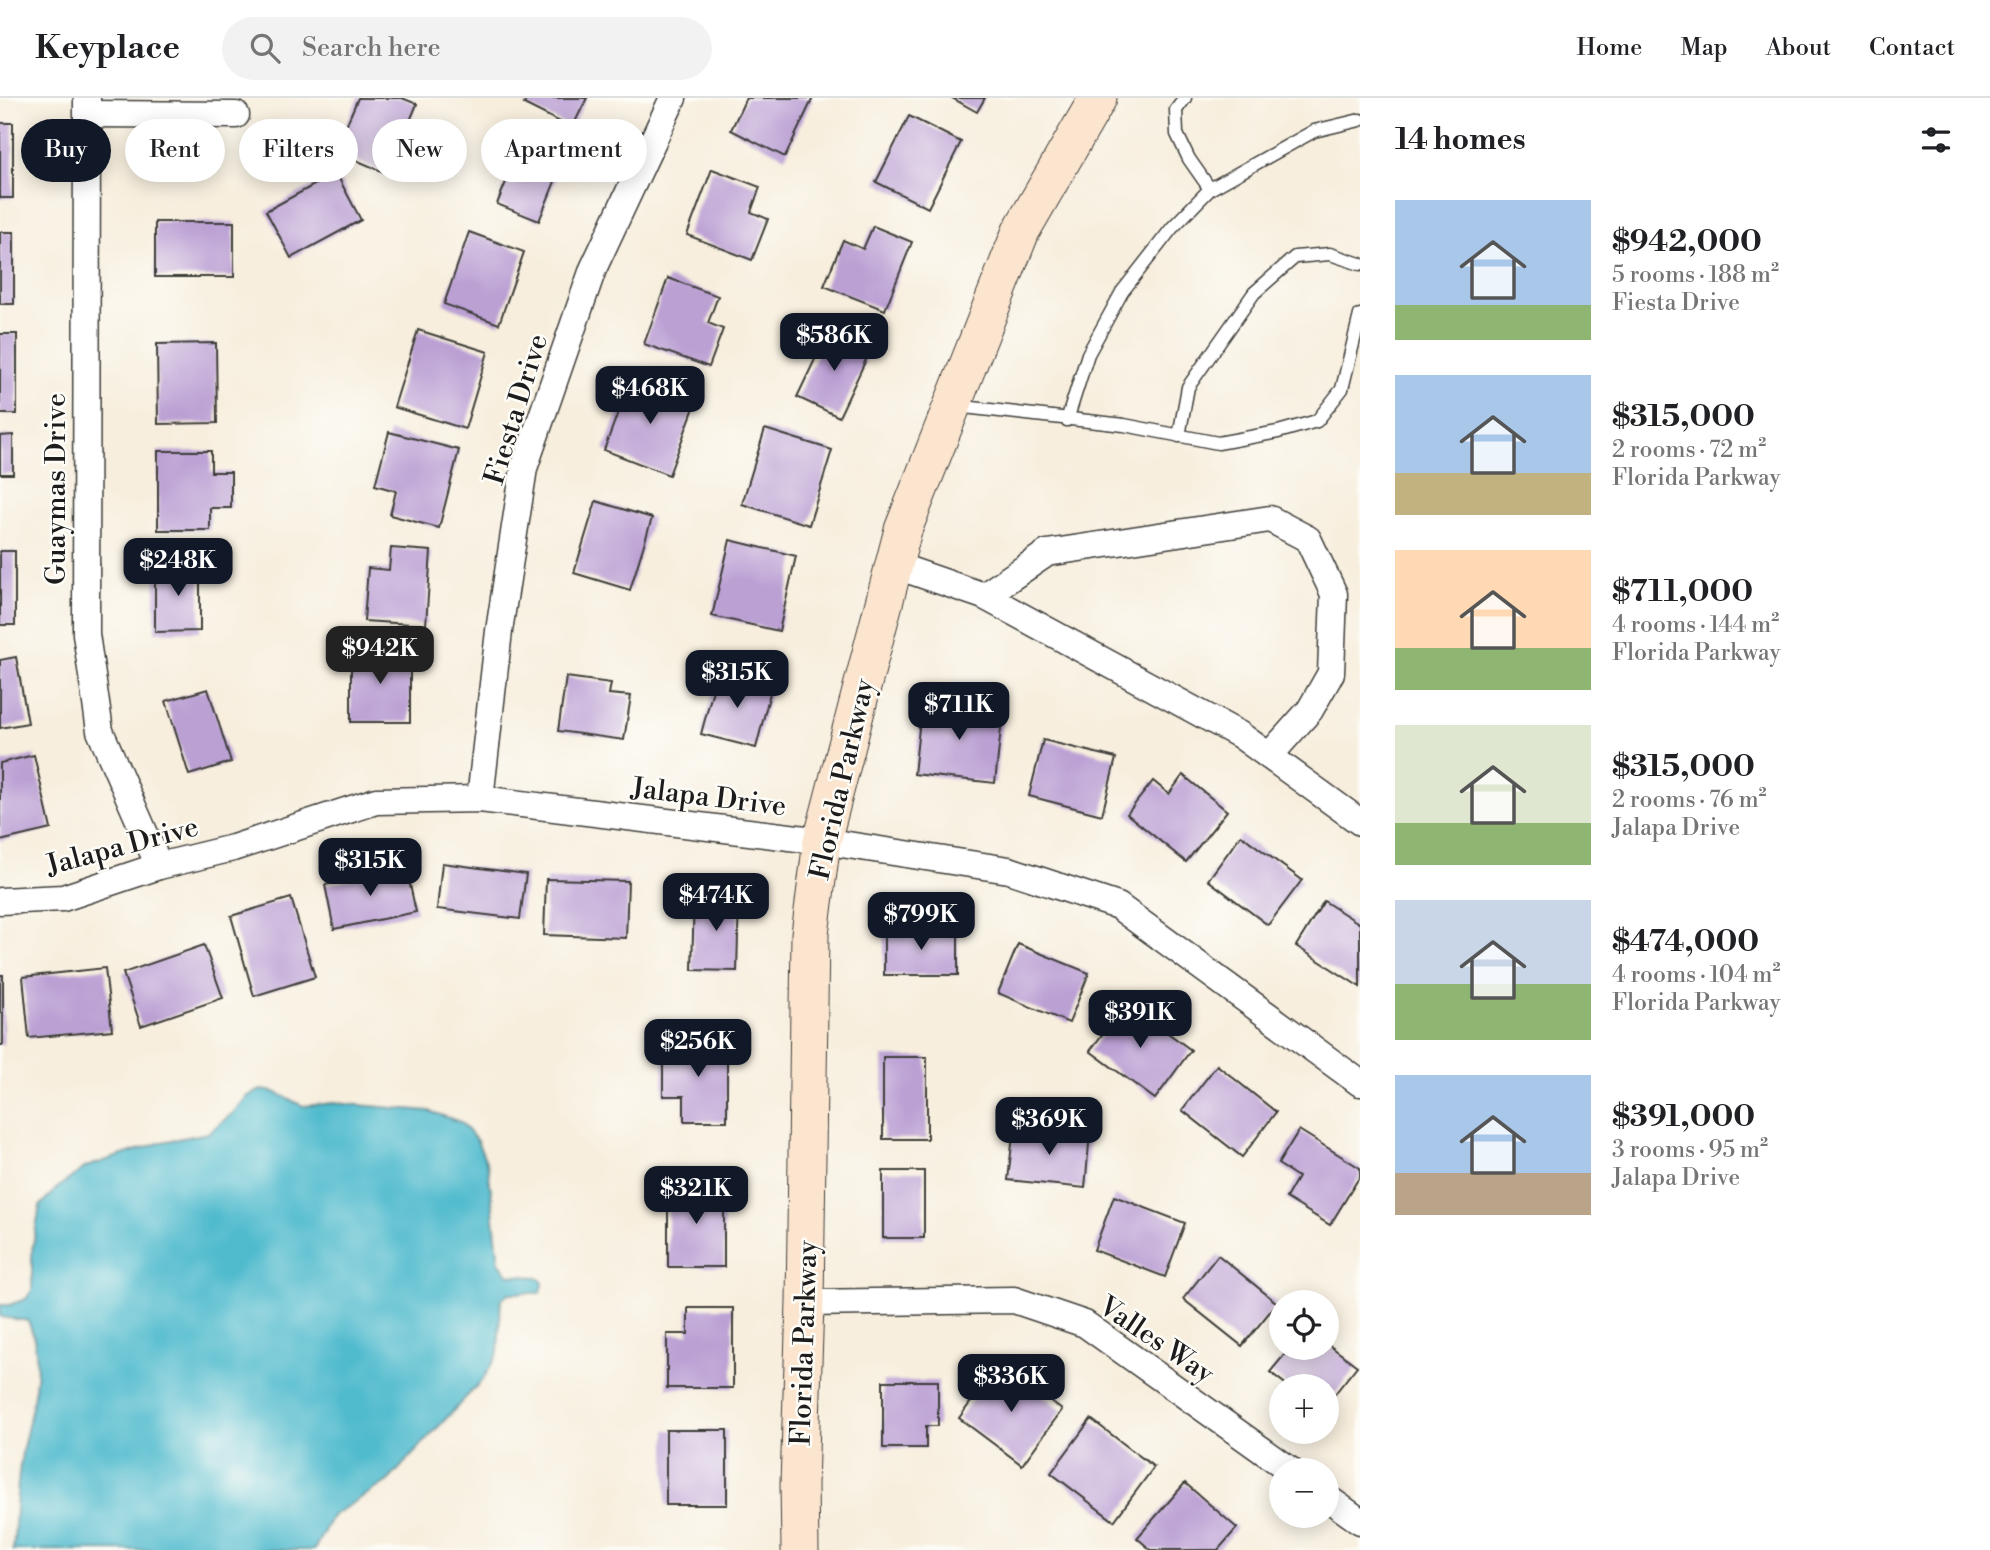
<!DOCTYPE html>
<meta charset="utf-8">
<style>
:root{--surface:#fff;--page:#f2f2f2;--text:#202124;--muted:#757577;--line:#e0e0e0;--accent:#111827}
body{margin:0;font-family:"Libre Bodoni",serif;background:var(--page);color:var(--text);height:100vh;display:flex;flex-direction:column;font-size:26px;white-space:nowrap}
*{box-sizing:border-box;margin:0}
p{font-size:23px;color:var(--muted)}
.icon{flex:none;width:38px;height:38px;fill:none;stroke:currentColor;stroke-width:2;stroke-linecap:round;stroke-linejoin:round}
.map{position:relative;flex:1;overflow:hidden}
.details{display:flex;flex-direction:column;background:var(--surface);width:630px}
.details>*{flex:none}
.guide{position:absolute;left:21px;top:21px;width:665px;height:63px;display:flex;gap:14px}
.fabs{position:absolute;left:1269px;top:1192px;display:grid;gap:14px}
.fabs a{display:grid;place-items:center;width:70px;height:70px;border-radius:50%;background:var(--surface);box-shadow:0 4px 18px #0003;font-size:35px}
.price{position:absolute;translate:-50% -60px;padding:0 16px;border-radius:14px;background:var(--accent);color:#fff;font-size:23px;line-height:46px;filter:drop-shadow(0 2px 4px #0008)}
.price::after{content:'';position:absolute;left:50%;top:42px;width:21px;height:16px;margin-left:-10px;background:inherit;clip-path:polygon(0 0,100% 0,50% 100%)}
.price.active{background:#222;color:#fff}
ul{padding:0;list-style:none}
li{display:flex;align-items:center;gap:21px;height:175px;padding:0 35px}
li span{display:grid;place-items:center;flex:none;width:196px;height:140px;border-radius:0px;color:#555}
li>.icon{margin-inline-start:auto}
span .icon{width:84px;height:84px;fill:#fffc;stroke-width:1}
li b{font-size:30px}
h2{display:flex;justify-content:space-between;align-items:center;height:84px;padding:0 35px;font-size:30px}
.chip{padding:0 24px;border-radius:32px;background:var(--surface);box-shadow:0 4px 18px #0003;font-size:24px;line-height:63px}
.chip.active{background:var(--accent);color:#fff}
header{display:flex;align-items:center;gap:42px;box-sizing:border-box;height:98px;padding:0 35px;background:var(--surface);border-bottom:2px solid var(--line)}
header strong{font-size:33px}
nav{display:flex;gap:38px;margin-inline-start:auto;font-size:24px}
.search{width:490px;height:63px;background:var(--page);display:flex;align-items:center;gap:18px;box-sizing:border-box;padding:0 24px;border-radius:38px;color:var(--muted);font-size:26px}
main{display:flex;flex:1;min-height:0}
.map>svg:first-child{display:block}
</style>
<header>
<strong>Keyplace</strong>
<div class="search"><svg class="icon" aria-label="search" viewBox="0 0 24 24"><circle cx="10" cy="10" r="6"/><path d="M15 15l6 6"/></svg>Search here</div>
<nav><a>Home</a><a>Map</a><a>About</a><a>Contact</a></nav>
</header>
<main>
<div class="map">
<svg width="1360" height="1452" viewBox="0 0 1360 1452">
<rect width="100%" height="100%" fill="#fdfcf7"/>
<filter id="ink" filterUnits="userSpaceOnUse"><feTurbulence type="fractalNoise" baseFrequency=".0143" numOctaves="2"/><feDisplacementMap in="SourceGraphic" scale="14" xChannelSelector="R" yChannelSelector="G"/><feConvolveMatrix kernelMatrix="1 2 1 2 8 2 1 2 1" color-interpolation-filters="sRGB"/></filter>
<filter id="wash" filterUnits="userSpaceOnUse"><feTurbulence type="fractalNoise" baseFrequency=".00686" numOctaves="4" result="noise"/><feDisplacementMap in="SourceGraphic" scale="28" xChannelSelector="R" yChannelSelector="G"/><feGaussianBlur stdDeviation="1.57" result="paint"/><feColorMatrix in="noise" values="0 0 0 0 0 0 0 0 0 0 0 0 0 0 0 0 0 1.4 0 .05"/><feComposite in="paint" operator="in"/></filter>
<g filter="url(#wash)">
<rect width="100%" height="100%" fill="#f7eedd"/>
<path fill="#51bbce" stroke="#366c75" stroke-width="2" d="M261 992 275 994 303 1008 334 1005 429 1013 461 1024 477 1043 488 1068 499 1164 509 1177 536 1179 542 1183 543 1187 540 1195H509L501 1202 498 1255 484 1280 388 1383 332 1418 314 1452H13C16 1420 16 1387 22 1355 30 1314 47 1264 28 1223L0 1219V1207H9L26 1201 32 1192V1152L40 1108 56 1091 86 1069 162 1044 208 1035 233 1015 248 998Z"/>
<g id="blocks">
<g fill="#bba0d4">
<polygon points="358,0 402,0 417,6 388,76 335,53"/>
<polygon points="527,0 587,0 572,30 524,6"/>
<polygon points="746,0 813,0 785,59 731,32"/>
<polygon points="952,0 985,0 977,14"/>
<polygon points="909,18 961,44 928,110 876,84"/>
<rect x="0" y="25" width="13" height="75"/>
<polygon points="522,45 564,61 539,123 497,106"/>
<polygon points="712,71 760,89 751,114 768,121 752,162 687,137"/>
<polygon points="336,75 361,122 291,160 266,113"/>
<rect x="155" y="124" width="79" height="55"/>
<polygon points="873,128 912,144 885,212 824,188 843,142 863,151"/>
<rect x="0" y="134" width="14" height="72"/>
<polygon points="469,134 524,154 499,226 444,206"/>
<polygon points="668,180 718,198 708,225 723,231 709,269 644,246"/>
<polygon points="418,232 488,254 465,331 394,309"/>
<polygon points="829,232 871,251 839,319 797,299"/>
<rect x="0" y="236" width="17" height="80"/>
<polygon points="216,245 217,325 158,326 157,246"/>
<polygon points="631,280 696,304 669,377 604,352"/>
<polygon points="765,331 832,352 809,427 742,406"/>
<polygon points="389,334 459,352 439,430 390,417 396,393 375,387"/>
<polygon points="13,337 13,376 0,376 0,338"/>
<polygon points="158,353 211,353 211,374 231,374 231,410 210,410 210,432 158,432"/>
<polygon points="596,403 652,420 630,492 574,475"/>
<polygon points="730,442 796,458 779,533 712,518"/>
<polygon points="391,450 431,453 426,527 364,523 368,470 389,472"/>
<rect x="0" y="453" width="15" height="74"/>
<polygon points="200,466 200,533 155,534 155,467"/>
<rect x="351" y="552" width="59" height="72"/>
<polygon points="16,559 28,625 0,630 0,562"/>
<polygon points="718,573 772,587 756,650 701,636"/>
<polygon points="566,579 611,585 609,596 631,598 624,642 558,633"/>
<polygon points="208,591 231,664 189,677 166,603"/>
<polygon points="922,603 1003,612 995,685 914,676"/>
<polygon points="1043,642 1116,660 1102,717 1029,698"/>
<polygon points="34,657 51,731 0,743 0,665"/>
<polygon points="1183,677 1227,713 1186,764 1127,716 1153,683 1169,696"/>
<polygon points="1241,737 1302,782 1268,827 1208,782"/>
<polygon points="442,765 526,776 520,821 437,811"/>
<polygon points="406,769 416,814 334,831 325,787"/>
<polygon points="546,781 628,783 626,840 544,837"/>
<polygon points="694,798 739,799 737,873 692,872"/>
<polygon points="291,800 315,879 254,898 231,818"/>
<polygon points="1324,803 1360,826 1360,889 1296,848"/>
<rect x="884" y="830" width="74" height="47"/>
<polygon points="1018,846 1089,875 1069,925 998,895"/>
<polygon points="204,847 223,900 141,928 123,875"/>
<polygon points="105,870 112,932 29,940 23,879"/>
<rect x="0" y="877" width="3" height="70"/>
<polygon points="1126,904 1191,952 1155,1001 1090,953"/>
<polygon points="663,945 727,945 727,1023 684,1023 684,998 663,998"/>
<rect x="883" y="959" width="44" height="82"/>
<polygon points="1217,967 1276,1014 1242,1059 1182,1012"/>
<polygon points="1014,1028 1090,1035 1085,1090 1008,1082"/>
<polygon points="1299,1032 1360,1070 1360,1078 1330,1127 1286,1100 1298,1079 1278,1066"/>
<rect x="883" y="1073" width="41" height="67"/>
<rect x="668" y="1088" width="56" height="81"/>
<polygon points="1114,1098 1185,1125 1165,1179 1094,1152"/>
<polygon points="1218,1157 1277,1205 1242,1248 1183,1201"/>
<polygon points="688,1210 733,1210 733,1290 667,1290 667,1236 688,1236"/>
<polygon points="1326,1245 1357,1268 1326,1307 1326,1288 1288,1288 1270,1274 1290,1250 1326,1250"/>
<polygon points="999,1266 1062,1312 1022,1367 959,1320"/>
<polygon points="883,1283 938,1283 938,1328 926,1328 926,1350 883,1350"/>
<polygon points="1091,1321 1154,1369 1114,1423 1051,1375"/>
<rect x="666" y="1332" width="61" height="75"/>
<polygon points="1185,1385 1237,1430 1218,1452 1151,1452 1137,1440"/>
</g>
</g>
</g>
<g filter="url(#ink)">
<use href="#blocks" fill-opacity="0" stroke="#3d3c39" stroke-width="2"/>
<g fill="none" stroke-linecap="round" stroke-linejoin="round">
<defs>
<g id="lane">
<polyline points="1185,0 1176,12 1177,36 1189,61 1210,91"/>
<polyline points="955,308 1124,327 1218,345 1278,334 1317,323 1342,291 1360,217"/>
<polyline points="1067,322 1088,256 1122,194 1172,130 1210,91 1314,33 1360,22"/>
<polyline points="1179,338 1188,289 1254,195 1295,159 1330,156 1360,166"/>
</g>
<g id="street">
<polyline points="87,0 86,536 100,633 159,768"/>
<polyline points="88,16 236,17"/>
<polyline points="894,467 984,498 1240,637 1360,724"/>
<polyline points="984,498 1047,455 1270,421 1308,441 1334,496 1331,575 1310,612 1269,658"/>
<polyline points="480,701 499,533 524,370 593,171 673,0"/>
<polyline points="0,803 63,800 159,768 233,750 376,703 480,701 822,743 1009,772 1118,808 1360,985"/>
<polyline points="805,1205 1014,1202 1085,1226 1290,1372"/>
<polyline points="1326,1399 1360,1423"/>
</g>
<polyline id="secondary" points="800,1452 799,1386 805,1205 810,836 822,743 903,432 1021,133 1098,0"/>
</defs>
<use href="#lane" stroke="#3d3c39" stroke-width="15"/>
<use href="#street" stroke="#3d3c39" stroke-width="29"/>
<use href="#secondary" stroke="#3d3c39" stroke-width="39"/>
<use href="#lane" stroke="#fff" stroke-width="12"/>
<use href="#street" stroke="#fff" stroke-width="26"/>
<use href="#secondary" stroke="#fce5cf" stroke-width="37"/>
</g>
</g>
<g text-anchor="middle" stroke-width="5" stroke-linejoin="round" paint-order="stroke">
<g font-size="28" fill="#1c1c1c" stroke="#fdfcf7">
<text transform="translate(515 311) rotate(-73)" y="10">Fiesta Drive</text>
<text transform="translate(55 391) rotate(-90)" y="10">Guaymas Drive</text>
<text transform="translate(841 681) rotate(-77)" y="10">Florida Parkway</text>
<text transform="translate(709 698) rotate(7)" y="10">Jalapa Drive</text>
<text transform="translate(122 747) rotate(-15)" y="10">Jalapa Drive</text>
<text transform="translate(1157 1241) rotate(34)" y="10">Valles Way</text>
<text transform="translate(803 1245) rotate(-88)" y="10">Florida Parkway</text>
</g>
</g>
</svg>
<div class="fabs">
<a><svg class="icon" aria-label="locate" viewBox="0 0 24 24"><circle cx="12" cy="12" r="6"/><path d="M12 2v4M12 18v4M2 12h4M18 12h4"/></svg></a>
<a>+</a>
<a>−</a>
</div>
<b class="price" style="left:834px;top:275px">$586K</b>
<b class="price" style="left:650px;top:328px">$468K</b>
<b class="price" style="left:178px;top:500px">$248K</b>
<b class="price active" style="left:380px;top:588px">$942K</b>
<b class="price" style="left:737px;top:612px">$315K</b>
<b class="price" style="left:959px;top:644px">$711K</b>
<b class="price" style="left:370px;top:800px">$315K</b>
<b class="price" style="left:716px;top:835px">$474K</b>
<b class="price" style="left:921px;top:854px">$799K</b>
<b class="price" style="left:1140px;top:952px">$391K</b>
<b class="price" style="left:698px;top:981px">$256K</b>
<b class="price" style="left:1049px;top:1059px">$369K</b>
<b class="price" style="left:696px;top:1128px">$321K</b>
<b class="price" style="left:1011px;top:1316px">$336K</b>
<div class="guide">
<a class="chip active">Buy</a>
<a class="chip">Rent</a>
<a class="chip">Filters</a>
<a class="chip">New</a>
<a class="chip">Apartment</a>
</div>
</div>
<section class="details">
<h2>14 homes<svg class="icon" aria-label="filters" viewBox="0 0 24 24"><path d="M4 7h16M4 17h16"/><circle cx="9" cy="7" r="2"/><circle cx="15" cy="17" r="2"/></svg></h2>
<ul>
<li><span style="background:linear-gradient(#a9c7e8 75%,#8fb573 0)"><svg class="icon" aria-label="home" viewBox="0 0 24 24"><path d="M3 11l9-7 9 7M6 9v11h12V9"/></svg></span><div><b>$942,000</b><p>5 rooms · 188 m²</p><p>Fiesta Drive</p></div></li>
<li><span style="background:linear-gradient(#a9c7e8 70%,#c2b280 0)"><svg class="icon" aria-label="home" viewBox="0 0 24 24"><path d="M3 11l9-7 9 7M6 9v11h12V9"/></svg></span><div><b>$315,000</b><p>2 rooms · 72 m²</p><p>Florida Parkway</p></div></li>
<li><span style="background:linear-gradient(#ffd9b3 70%,#8fb573 0)"><svg class="icon" aria-label="home" viewBox="0 0 24 24"><path d="M3 11l9-7 9 7M6 9v11h12V9"/></svg></span><div><b>$711,000</b><p>4 rooms · 144 m²</p><p>Florida Parkway</p></div></li>
<li><span style="background:linear-gradient(#dfe7d0 70%,#8fb573 0)"><svg class="icon" aria-label="home" viewBox="0 0 24 24"><path d="M3 11l9-7 9 7M6 9v11h12V9"/></svg></span><div><b>$315,000</b><p>2 rooms · 76 m²</p><p>Jalapa Drive</p></div></li>
<li><span style="background:linear-gradient(#c9d6e8 60%,#8fb573 0)"><svg class="icon" aria-label="home" viewBox="0 0 24 24"><path d="M3 11l9-7 9 7M6 9v11h12V9"/></svg></span><div><b>$474,000</b><p>4 rooms · 104 m²</p><p>Florida Parkway</p></div></li>
<li><span style="background:linear-gradient(#a9c7e8 70%,#b9a48a 0)"><svg class="icon" aria-label="home" viewBox="0 0 24 24"><path d="M3 11l9-7 9 7M6 9v11h12V9"/></svg></span><div><b>$391,000</b><p>3 rooms · 95 m²</p><p>Jalapa Drive</p></div></li>
</ul>
</section>
</main>
